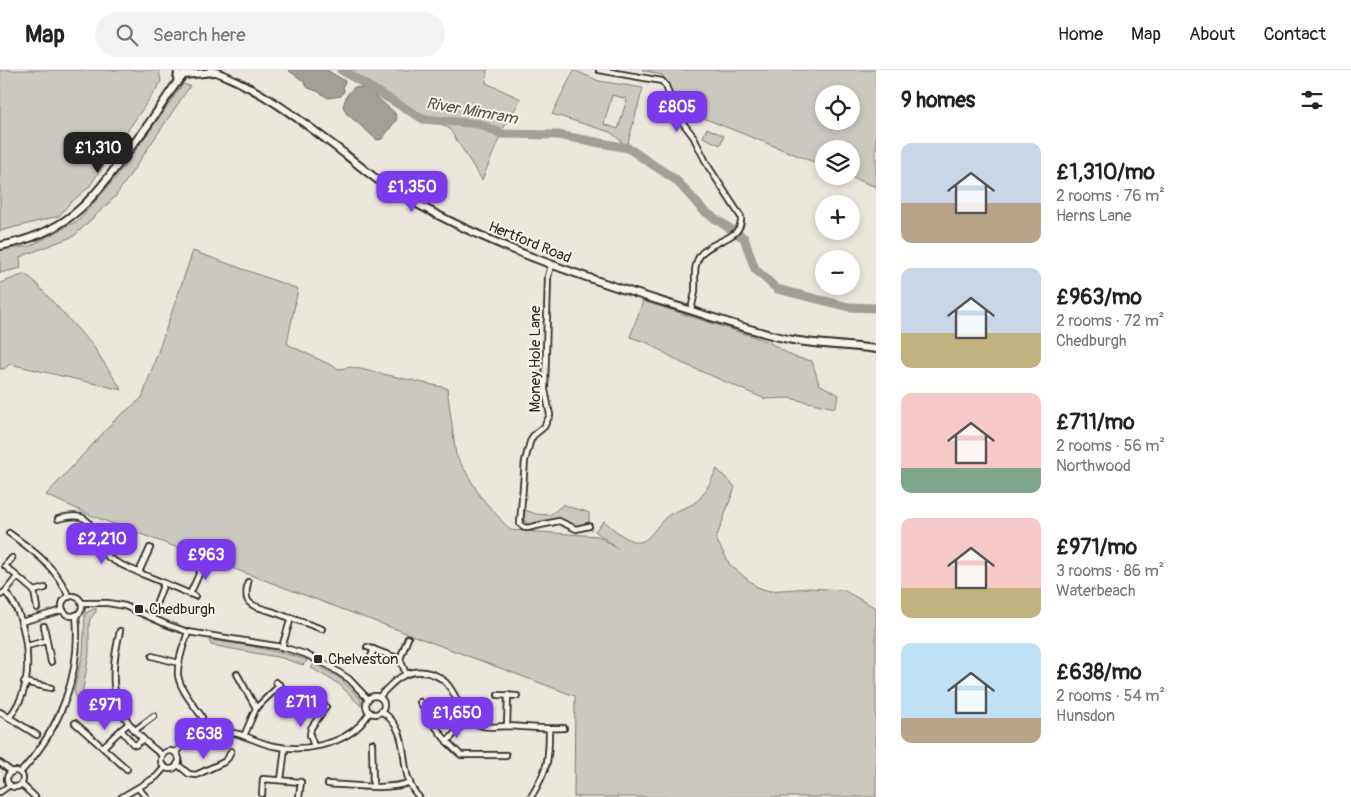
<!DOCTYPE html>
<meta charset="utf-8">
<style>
:root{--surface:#fff;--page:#f2f2f2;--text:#222;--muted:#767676;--line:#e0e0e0;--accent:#7c3aed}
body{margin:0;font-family:Pangolin,sans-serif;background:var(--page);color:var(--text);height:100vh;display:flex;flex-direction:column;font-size:19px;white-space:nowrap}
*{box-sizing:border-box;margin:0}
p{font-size:16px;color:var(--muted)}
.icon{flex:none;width:28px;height:28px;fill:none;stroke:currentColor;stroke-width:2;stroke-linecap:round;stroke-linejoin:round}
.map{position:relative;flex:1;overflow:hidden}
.side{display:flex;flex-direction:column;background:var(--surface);width:475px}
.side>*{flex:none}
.controls{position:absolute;left:815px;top:15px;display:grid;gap:10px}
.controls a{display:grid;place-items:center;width:45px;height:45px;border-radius:50%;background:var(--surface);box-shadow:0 2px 8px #0003;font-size:25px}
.price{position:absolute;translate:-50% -42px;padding:0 11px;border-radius:10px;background:var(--accent);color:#fff;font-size:16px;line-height:32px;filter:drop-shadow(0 1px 2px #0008)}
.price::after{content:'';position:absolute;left:50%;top:30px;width:15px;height:11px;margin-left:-8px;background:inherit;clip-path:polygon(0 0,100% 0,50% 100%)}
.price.selected{background:#222;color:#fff}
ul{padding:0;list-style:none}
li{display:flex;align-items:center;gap:15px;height:125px;padding:0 25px}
li span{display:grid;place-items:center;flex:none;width:140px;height:100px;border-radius:10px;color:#555}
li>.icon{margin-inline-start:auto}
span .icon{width:60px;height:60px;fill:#fffc;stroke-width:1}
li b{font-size:21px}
h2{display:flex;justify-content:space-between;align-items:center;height:60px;padding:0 25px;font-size:21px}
header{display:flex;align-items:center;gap:30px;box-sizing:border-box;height:70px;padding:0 25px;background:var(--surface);border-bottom:1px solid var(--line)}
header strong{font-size:24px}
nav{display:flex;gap:28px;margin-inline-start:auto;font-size:18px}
.search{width:350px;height:45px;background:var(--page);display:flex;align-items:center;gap:12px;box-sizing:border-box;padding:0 18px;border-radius:28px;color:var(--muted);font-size:19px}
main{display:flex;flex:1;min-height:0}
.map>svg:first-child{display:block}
</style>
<header>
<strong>Map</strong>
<div class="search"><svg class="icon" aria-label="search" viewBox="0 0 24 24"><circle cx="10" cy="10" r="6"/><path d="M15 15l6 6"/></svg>Search here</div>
<nav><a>Home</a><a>Map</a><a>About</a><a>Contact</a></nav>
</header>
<main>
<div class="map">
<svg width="876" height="727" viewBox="0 0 876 727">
<rect width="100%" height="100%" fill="#ebe7dd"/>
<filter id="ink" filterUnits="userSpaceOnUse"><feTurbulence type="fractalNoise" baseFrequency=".02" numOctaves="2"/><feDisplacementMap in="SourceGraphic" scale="10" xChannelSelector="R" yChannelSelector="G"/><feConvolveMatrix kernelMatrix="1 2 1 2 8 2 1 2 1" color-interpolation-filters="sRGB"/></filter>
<g filter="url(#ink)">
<g fill="#cbc8bf" stroke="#7b7a75" fill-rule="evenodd">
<polygon points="0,0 159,0 161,12 89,117 69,134 59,146 0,161"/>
<polygon points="349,0 487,0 486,13 521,29 503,59 482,110 449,58 412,41"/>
<path d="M574 0 599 11 643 18 627 76 610 62 552 44ZM612 25 627 29 618 59 604 54Z"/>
<path d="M642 0H876V117L848 106H851V79H824V96L678 38 662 5ZM824 24H851V51H824Z"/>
<polygon points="183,14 190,16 115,127 74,166 20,187 21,198 0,203 0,180 30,176 79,150 118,105"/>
<polygon points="707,58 724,66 720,75 703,67"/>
<path d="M193 181 298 219 287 274 339 299 351 297 447 318 456 385 480 426 510 460 598 466 618 479 595 461 604 451C611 457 630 474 640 472 650 470 657 455 665 448 676 438 692 439 702 426 708 418 712 408 717 399L735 417 716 469 730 495 757 517 769 521 809 518 843 520 876 538V727H574L575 626 95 447 46 425 116 349 142 328Z"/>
<polygon points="25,204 33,210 93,276 122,320 10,294 4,299 0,299 0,213"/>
<polygon points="643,231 767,271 794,287 812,291 819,314 839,325 835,338 789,328 765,329 682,293 648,273 630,267"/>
<path d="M564 434C570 439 582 439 589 443V454L576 456 560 448 528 455 524 449 525 440 536 444 550 445Z"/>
<polygon points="96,538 96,542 90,549 89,556 89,584 83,619 85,637 76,629 74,620 83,583 85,543"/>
<path d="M209 570C242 574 275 580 308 590L303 595 282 588 211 575Z"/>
<polygon points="314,594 340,608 361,629 361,636 339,614 311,598"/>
</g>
<g fill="#a29f98" stroke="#72716c">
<polygon points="288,0 327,0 345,11 343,16 344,21 341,26 328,28 317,21 308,18 303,11"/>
<polygon points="354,17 366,18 395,43 397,49 382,69 377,70 346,43 343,36 347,25"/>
</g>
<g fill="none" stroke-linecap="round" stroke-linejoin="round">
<polyline stroke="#a29f98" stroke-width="9" points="341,0 423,49 479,54 502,64 558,65 628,78 676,110 704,141 744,168 755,199 777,219 849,237 876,238"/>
<defs>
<g id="street">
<path d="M599 0 662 11 666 16 676 44 693 66 708 96 741 147C743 170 713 169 701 184 692 196 696 208 695 221 694 228 692 234 691 240"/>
<polyline points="551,195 548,207 545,320 550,345 544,357 533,366 530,372 525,391 520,454 523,457 527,458 559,451 576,459 589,456"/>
<path d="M58 449C103 436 86 472 111 489 120 495 132 499 142 504 160 511 178 519 195 526"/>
<path d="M9 463C34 481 56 497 69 527"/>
<polyline points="12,488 5,496 34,521 37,538"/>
<polyline points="139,502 150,478"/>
<path d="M248 512C243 533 249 535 267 540 275 542 283 546 291 548L282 577"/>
<polyline points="34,521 45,518"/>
<path d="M5 522C27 545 33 599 21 628 18 635 13 642 9 648"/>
<polyline points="190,524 205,491"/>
<polyline points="0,525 5,522 17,507"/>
<circle cx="72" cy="536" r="10"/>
<polyline points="82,533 108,533 125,536 168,555 188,562 282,577 305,584 329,596 349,609 368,629"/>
<polyline points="151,547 164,513"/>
<polyline points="291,548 322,559"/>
<polyline points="21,552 63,540"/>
<polyline points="44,556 51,592"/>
<path d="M120 561C106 620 113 648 162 685"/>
<path d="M188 562C184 575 177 591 178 605 180 620 194 635 202 647"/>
<polyline points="27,576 46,571"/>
<polyline points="367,577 400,589 406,604"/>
<polyline points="152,586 179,593"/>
<polyline points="370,589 374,579"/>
<polyline points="400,589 408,568"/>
<polyline points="237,604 256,638"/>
<polyline points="24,612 51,618"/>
<polyline points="276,612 292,627"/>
<polyline points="498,625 517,626"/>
<circle cx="375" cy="635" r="9"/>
<path d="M379 627C391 614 404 599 424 602 463 608 451 648 483 656 490 658 499 656 506 656 526 657 544 659 564 658"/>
<path d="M420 632C432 652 443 670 461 685H506"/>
<path d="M381 641C416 664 394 702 419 727"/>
<polyline points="0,642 37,665"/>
<polyline points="75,653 127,699"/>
<polyline points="128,654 121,660 133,674 136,675 143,669"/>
<polyline points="507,656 508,625"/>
<polyline points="134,661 154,646"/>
<polyline points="244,666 256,638 280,615"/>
<polyline points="447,672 468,648"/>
<polyline points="372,673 373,716"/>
<polyline points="314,676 310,665 311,658 326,637 320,632"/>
<polyline points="103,677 121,660"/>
<circle cx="170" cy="690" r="9"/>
<path d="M175 683C191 665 214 657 238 664 250 667 261 674 274 676 302 682 340 676 361 654 364 651 367 646 370 642"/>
<polyline points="0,693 12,702"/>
<polyline points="177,694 189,704 196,705 224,692 228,688 231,681"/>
<circle cx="15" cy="709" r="8"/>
<path d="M20 703C60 659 82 605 76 545"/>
<polyline points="281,710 285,678"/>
<polyline points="21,714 35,727"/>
<path d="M328 714C349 715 390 721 410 712"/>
<polyline points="138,718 146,727"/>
<polyline points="0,722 10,715"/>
<polyline points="262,724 263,709 301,712 299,727"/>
<polyline points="122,727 156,707 165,697"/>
<path d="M531 727C548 699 549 691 549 659"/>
</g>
<g id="secondary">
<path d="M211 0C262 19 303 52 345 84 360 96 375 109 391 119 479 172 575 205 673 235 713 247 752 262 793 270 820 275 849 275 876 279"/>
<polyline points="184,5 214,2"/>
<polyline points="177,13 178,0"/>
<path d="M0 176C79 161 97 120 142 63 154 47 164 31 175 15 179 10 184 6 186 0"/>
</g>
</defs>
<use href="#street" stroke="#2b2b2b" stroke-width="8"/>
<use href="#secondary" stroke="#2b2b2b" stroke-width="10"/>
<use href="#street" stroke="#f7f3e8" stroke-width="4.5"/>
<use href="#secondary" stroke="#f7f3e8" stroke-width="6"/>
</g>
</g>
<g fill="#2b2b2b" stroke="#f7f3e8" stroke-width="2">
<rect x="134" y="534" width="10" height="10" rx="2.5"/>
<rect x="313" y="584" width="10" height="10" rx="2.5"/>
</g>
<g text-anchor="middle" stroke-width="4" stroke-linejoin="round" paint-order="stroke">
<g font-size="15" fill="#2b2b2b" stroke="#f7f3e8">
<text transform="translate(530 172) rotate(22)" y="5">Hertford Road</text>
<text transform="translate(535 289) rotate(-90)" y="5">Money Hole Lane</text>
</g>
<g font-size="15" fill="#2b2b2b" stroke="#f7f3e8" text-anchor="start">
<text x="149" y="544">Chedburgh</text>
<text x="328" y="594">Chelveston</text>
</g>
<g font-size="16" font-style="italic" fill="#555451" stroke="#f7f3e8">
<text transform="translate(472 40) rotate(10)" y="6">River Mimram</text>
</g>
</g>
</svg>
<div class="controls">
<a><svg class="icon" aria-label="locate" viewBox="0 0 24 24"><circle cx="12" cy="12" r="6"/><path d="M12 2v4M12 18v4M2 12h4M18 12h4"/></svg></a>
<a><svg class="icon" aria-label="layers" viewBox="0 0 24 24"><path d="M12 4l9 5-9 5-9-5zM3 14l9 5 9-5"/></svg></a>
<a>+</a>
<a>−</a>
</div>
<b class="price" style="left:677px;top:63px">£805</b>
<b class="price selected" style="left:98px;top:104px">£1,310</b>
<b class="price" style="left:412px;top:143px">£1,350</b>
<b class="price" style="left:102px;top:495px">£2,210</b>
<b class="price" style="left:206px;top:511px">£963</b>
<b class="price" style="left:301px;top:658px">£711</b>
<b class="price" style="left:105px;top:661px">£971</b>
<b class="price" style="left:457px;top:669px">£1,650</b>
<b class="price" style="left:204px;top:690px">£638</b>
</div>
<section class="side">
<h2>9 homes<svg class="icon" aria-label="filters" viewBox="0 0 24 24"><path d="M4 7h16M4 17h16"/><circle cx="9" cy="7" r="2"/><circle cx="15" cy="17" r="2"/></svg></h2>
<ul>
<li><span style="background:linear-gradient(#c9d6e8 60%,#b9a48a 0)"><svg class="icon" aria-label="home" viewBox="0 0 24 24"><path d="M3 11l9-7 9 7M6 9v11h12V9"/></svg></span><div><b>£1,310/mo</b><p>2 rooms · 76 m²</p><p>Herns Lane</p></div></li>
<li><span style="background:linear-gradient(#c9d6e8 65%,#c2b280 0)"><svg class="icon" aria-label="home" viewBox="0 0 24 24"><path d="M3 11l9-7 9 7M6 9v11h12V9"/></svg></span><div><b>£963/mo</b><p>2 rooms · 72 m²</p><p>Chedburgh</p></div></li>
<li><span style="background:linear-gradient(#f6c9c9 75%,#7fa58c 0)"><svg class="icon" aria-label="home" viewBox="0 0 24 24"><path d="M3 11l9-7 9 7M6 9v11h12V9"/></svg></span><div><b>£711/mo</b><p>2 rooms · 56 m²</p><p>Northwood</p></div></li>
<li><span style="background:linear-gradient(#f6c9c9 70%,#c2b280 0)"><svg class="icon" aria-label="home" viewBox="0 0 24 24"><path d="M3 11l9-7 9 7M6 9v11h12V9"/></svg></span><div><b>£971/mo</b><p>3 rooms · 86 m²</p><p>Waterbeach</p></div></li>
<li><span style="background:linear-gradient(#bfe0f5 75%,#b9a48a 0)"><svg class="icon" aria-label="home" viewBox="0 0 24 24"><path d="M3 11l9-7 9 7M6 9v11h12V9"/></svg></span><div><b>£638/mo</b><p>2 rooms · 54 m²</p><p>Hunsdon</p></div></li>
</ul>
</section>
</main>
